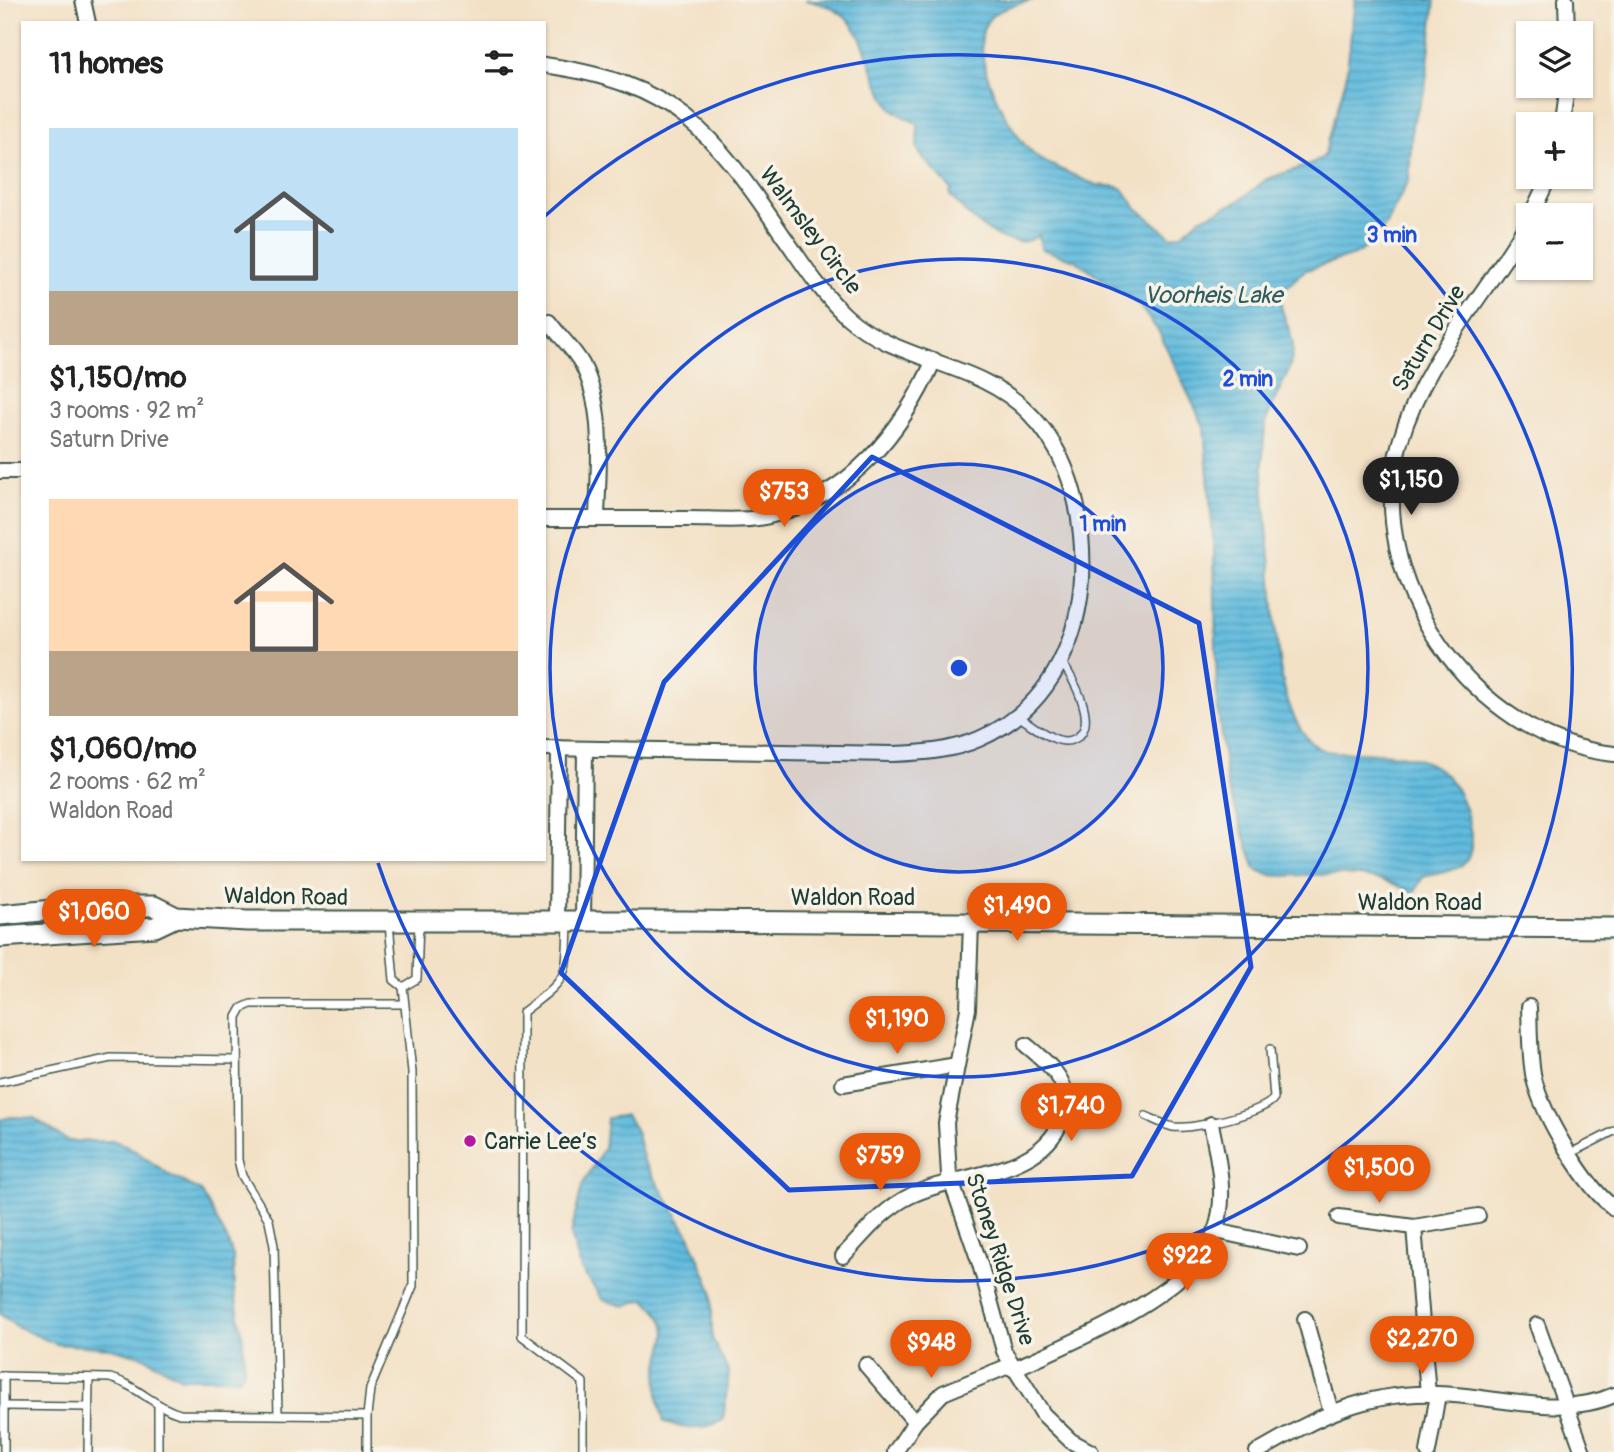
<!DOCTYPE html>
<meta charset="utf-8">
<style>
:root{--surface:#fff;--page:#f6f6f6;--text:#222;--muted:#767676;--accent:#ea580c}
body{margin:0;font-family:Pangolin,sans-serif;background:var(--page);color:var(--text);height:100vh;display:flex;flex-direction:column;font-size:26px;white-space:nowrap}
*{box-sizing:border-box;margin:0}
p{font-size:23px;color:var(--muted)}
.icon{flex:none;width:38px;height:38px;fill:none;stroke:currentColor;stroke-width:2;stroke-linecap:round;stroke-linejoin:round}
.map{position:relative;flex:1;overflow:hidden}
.sheet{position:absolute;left:21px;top:21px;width:525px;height:840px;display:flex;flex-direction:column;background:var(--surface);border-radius:0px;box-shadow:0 2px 5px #0004}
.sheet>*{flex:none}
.tools{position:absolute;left:1516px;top:21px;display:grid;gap:14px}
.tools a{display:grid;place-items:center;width:77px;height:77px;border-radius:0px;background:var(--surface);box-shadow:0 2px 5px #0004;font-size:35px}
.price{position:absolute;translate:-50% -60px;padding:0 16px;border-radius:24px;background:var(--accent);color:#fff;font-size:23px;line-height:46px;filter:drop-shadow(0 2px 4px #0008)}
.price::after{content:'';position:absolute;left:50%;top:42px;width:21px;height:16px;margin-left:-10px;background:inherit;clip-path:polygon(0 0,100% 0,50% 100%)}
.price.active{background:#222;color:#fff}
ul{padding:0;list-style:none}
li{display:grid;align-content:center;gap:14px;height:371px;padding:0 28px}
li span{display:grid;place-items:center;height:217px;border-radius:0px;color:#555}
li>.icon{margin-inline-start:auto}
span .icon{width:126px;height:126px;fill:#fffc;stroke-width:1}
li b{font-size:30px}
h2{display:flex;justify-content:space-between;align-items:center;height:84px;padding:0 28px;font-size:30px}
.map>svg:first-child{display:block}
</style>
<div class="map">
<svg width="1614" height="1452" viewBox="0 0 1614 1452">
<defs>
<pattern id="water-rules" width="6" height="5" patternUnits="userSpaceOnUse" patternTransform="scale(1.75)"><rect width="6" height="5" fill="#60bbde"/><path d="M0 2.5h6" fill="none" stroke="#4f99b5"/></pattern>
</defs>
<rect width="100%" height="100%" fill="#f7f3e8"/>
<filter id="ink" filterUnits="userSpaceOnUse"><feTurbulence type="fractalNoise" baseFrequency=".0143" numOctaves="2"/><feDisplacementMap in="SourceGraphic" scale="14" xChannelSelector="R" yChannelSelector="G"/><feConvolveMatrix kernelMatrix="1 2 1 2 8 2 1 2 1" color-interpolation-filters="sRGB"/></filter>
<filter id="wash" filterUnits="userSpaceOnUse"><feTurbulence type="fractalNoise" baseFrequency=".00686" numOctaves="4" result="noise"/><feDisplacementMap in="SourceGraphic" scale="28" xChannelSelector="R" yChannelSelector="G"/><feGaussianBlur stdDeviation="1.57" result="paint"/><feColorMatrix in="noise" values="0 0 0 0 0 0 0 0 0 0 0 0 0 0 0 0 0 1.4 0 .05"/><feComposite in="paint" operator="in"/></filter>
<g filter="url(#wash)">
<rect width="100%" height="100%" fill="#f3e1c6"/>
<g fill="url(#water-rules)" stroke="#407c89" stroke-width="2">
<path d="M805 0H1033C1019 4 999 7 989 19 963 49 1011 138 1038 158 1042 161 1092 184 1097 185 1106 187 1114 184 1123 189L1136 207 1171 237 1182 234 1199 219 1239 201 1267 179 1312 164 1324 156 1346 78 1355 0H1435L1425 90 1412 125 1409 179 1386 225 1374 241 1357 254 1304 271 1281 292C1277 311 1293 329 1293 348 1292 377 1269 401 1265 428 1259 473 1267 522 1271 566 1276 615 1273 715 1317 747 1327 754 1341 752 1353 752 1390 753 1436 752 1456 789 1466 806 1483 854 1459 867 1449 873 1434 874 1423 877L1414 892H1410C1381 873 1338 874 1304 875 1286 875 1271 879 1256 869L1227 786 1217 702 1214 550 1204 427 1159 332 1138 304 1075 260 1041 249 1039 235C1009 258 967 216 950 195L951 189 920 154 917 147 918 124C909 119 897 115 891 107 859 61 873 12 805 0Z"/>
<path d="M626 1115 636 1131 644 1161 689 1235 712 1291V1338L729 1373 723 1420C701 1431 687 1430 664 1422 659 1406 656 1390 658 1373 661 1336 680 1332 645 1299L624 1306 603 1300 581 1269 571 1234 582 1185 604 1148 607 1118Z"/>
<polygon points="11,1117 34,1118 68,1141 114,1141 128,1146 173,1177 201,1191 227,1239 233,1256 234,1288 243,1340 244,1371 239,1378 181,1378 144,1357 111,1348 56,1344 17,1327 0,1314 0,1120"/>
</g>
</g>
<g filter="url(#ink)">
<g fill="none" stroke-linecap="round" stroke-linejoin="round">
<defs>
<g id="lane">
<path d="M1017 715C1029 723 1044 736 1059 740 1066 742 1073 741 1079 736 1097 719 1072 677 1061 661"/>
<path d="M568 922C566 980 570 976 523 1012L522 1336 583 1382V1452"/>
<polyline points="389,923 394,980 403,987 417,979 419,922"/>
<polyline points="0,1082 111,1058 237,1060"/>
<path d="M1146 1116C1155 1120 1164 1125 1173 1127 1191 1130 1265 1113 1274 1098L1270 1049"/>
<polyline points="1571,1153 1614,1131"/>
<path d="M0 1376 110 1378C137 1385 154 1407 180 1414L367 1416 370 1389 413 1286 412 1072 403 987"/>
<polyline points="4,1406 88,1407"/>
<polyline points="278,1414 274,1246 269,1220 242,1176 238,1160 237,1017 242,1008 251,1004 403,1004"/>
<polyline points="4,1452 4,1376"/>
<polyline points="88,1452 89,1378"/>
<polyline points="158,1452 158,1405"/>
<polyline points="367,1452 367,1416"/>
</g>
<g id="street">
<polyline points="83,0 88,23"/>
<polyline points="1566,0 1567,33"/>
<path d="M544 65C674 83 712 131 782 234 802 262 820 292 846 316 898 363 978 361 1028 412 1061 444 1077 490 1081 535 1089 617 1061 704 979 739 952 751 922 753 893 754L544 748"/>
<polyline points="1562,124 1567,86"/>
<polyline points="1531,215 1549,177"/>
<path d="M1528 222C1486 295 1424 359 1400 442 1360 579 1474 740 1614 754"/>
<path d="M549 322C559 336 573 348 582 364 606 410 598 469 597 519"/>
<polyline points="0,471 23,471"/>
<path d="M544 519C593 519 641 519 689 519 714 519 745 522 769 516 850 497 902 432 934 360"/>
<polyline points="557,921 559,748"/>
<polyline points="583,921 585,749"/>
<polyline points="971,923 968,1009 946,1123 949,1175 980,1264 1004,1351 1043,1414 1071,1441 1091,1452"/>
<path d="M1529 1007C1530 1031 1529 1055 1534 1079 1543 1115 1584 1186 1614 1208"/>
<polyline points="843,1084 957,1065"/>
<polyline points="1339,1217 1414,1227 1478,1216"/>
<polyline points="1414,1227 1428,1394"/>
<polyline points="1216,1231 1299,1249"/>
<path d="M843 1256C864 1234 883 1209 910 1196 960 1171 1040 1178 1062 1119 1075 1084 1051 1066 1026 1045"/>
<polyline points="1305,1319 1331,1412"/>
<polyline points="1537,1325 1583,1452"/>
<polyline points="866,1365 915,1422"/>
<path d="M1013 1369C1069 1344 1197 1292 1216 1229 1227 1195 1218 1158 1211 1124"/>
<polyline points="895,1452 915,1422 943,1393 1011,1365"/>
<path d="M1257 1452C1318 1417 1365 1391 1438 1394 1493 1395 1562 1419 1614 1395"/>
<polyline points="1428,1452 1438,1394"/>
</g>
<g id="secondary">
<polyline points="0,915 95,906 154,906 176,917 247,921 683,921 1614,928"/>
<polyline points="0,937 155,927 176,917"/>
</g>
</defs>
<use href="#lane" stroke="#3f564a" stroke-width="10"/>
<use href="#street" stroke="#3f564a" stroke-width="18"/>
<use href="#secondary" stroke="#3f564a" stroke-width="23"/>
<use href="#lane" stroke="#fff" stroke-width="7"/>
<use href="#street" stroke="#fff" stroke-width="14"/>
<use href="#secondary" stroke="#fff" stroke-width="19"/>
</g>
</g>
<path fill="none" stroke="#1d4ed8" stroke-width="5" stroke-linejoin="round" d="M872 457 1199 623 1251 967 1132 1176 789 1190 561 973 664 682Z"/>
<circle cx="959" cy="668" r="204" fill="#1d4ed8" fill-opacity=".12"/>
<g fill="none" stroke="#1d4ed8" stroke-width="3.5">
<circle cx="959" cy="668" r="204"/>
<circle cx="959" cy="668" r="409"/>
<path d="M545 216A613 613 0 1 1 378 863"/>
</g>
<circle fill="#b5179e" stroke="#f7f3e8" stroke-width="2.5" cx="470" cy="1141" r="7"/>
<g text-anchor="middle" stroke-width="7" stroke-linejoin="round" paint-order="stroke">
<g font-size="23" fill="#1f3d34" stroke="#f7f3e8">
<text transform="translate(811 230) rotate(53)" y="8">Walmsley Circle</text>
<text transform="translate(1428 338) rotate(-59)" y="8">Saturn Drive</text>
<text transform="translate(286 896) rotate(1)" y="8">Waldon Road</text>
<text x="853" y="905">Waldon Road</text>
<text x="1420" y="910">Waldon Road</text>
<text transform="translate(1001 1259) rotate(72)" y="8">Stoney Ridge Drive</text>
</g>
<g font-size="23" fill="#1f3d34" stroke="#f7f3e8" text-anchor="start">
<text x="484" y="1149">Carrie Lee’s</text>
</g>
<g font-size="24" font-style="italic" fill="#2f5c5e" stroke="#f7f3e8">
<text x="1213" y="303">Voorheis Lake</text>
</g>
</g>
<circle cx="959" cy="668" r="10" fill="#1d4ed8" stroke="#f7f3e8" stroke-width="3.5"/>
<g font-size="21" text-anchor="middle" font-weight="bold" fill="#1d4ed8" stroke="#f7f3e8" stroke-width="7" stroke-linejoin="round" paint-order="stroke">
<text x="1392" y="242">3 min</text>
<text x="1248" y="386">2 min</text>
<text x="1103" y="531">1 min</text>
</g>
</svg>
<div class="tools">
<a><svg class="icon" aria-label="layers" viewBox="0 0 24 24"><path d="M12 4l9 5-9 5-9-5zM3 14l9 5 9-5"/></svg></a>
<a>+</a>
<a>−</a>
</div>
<b class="price active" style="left:1411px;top:517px">$1,150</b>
<b class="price" style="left:784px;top:529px">$753</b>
<b class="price" style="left:1017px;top:943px">$1,490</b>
<b class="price" style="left:94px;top:949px">$1,060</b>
<b class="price" style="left:897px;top:1056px">$1,190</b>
<b class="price" style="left:1071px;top:1143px">$1,740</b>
<b class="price" style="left:880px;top:1193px">$759</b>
<b class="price" style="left:1379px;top:1205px">$1,500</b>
<b class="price" style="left:1187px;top:1293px">$922</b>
<b class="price" style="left:1422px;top:1376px">$2,270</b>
<b class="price" style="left:931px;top:1380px">$948</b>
<section class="sheet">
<h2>11 homes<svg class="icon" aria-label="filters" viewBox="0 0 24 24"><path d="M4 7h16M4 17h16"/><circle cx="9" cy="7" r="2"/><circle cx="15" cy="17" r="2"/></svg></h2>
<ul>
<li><span style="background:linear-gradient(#bfe0f5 75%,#b9a48a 0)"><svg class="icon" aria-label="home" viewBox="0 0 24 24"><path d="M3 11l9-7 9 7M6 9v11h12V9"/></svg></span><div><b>$1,150/mo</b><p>3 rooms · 92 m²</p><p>Saturn Drive</p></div></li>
<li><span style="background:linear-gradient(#ffd9b3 70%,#b9a48a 0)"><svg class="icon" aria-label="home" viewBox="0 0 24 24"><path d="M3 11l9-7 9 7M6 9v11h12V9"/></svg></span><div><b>$1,060/mo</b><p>2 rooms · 62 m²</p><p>Waldon Road</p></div></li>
</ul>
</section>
</div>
